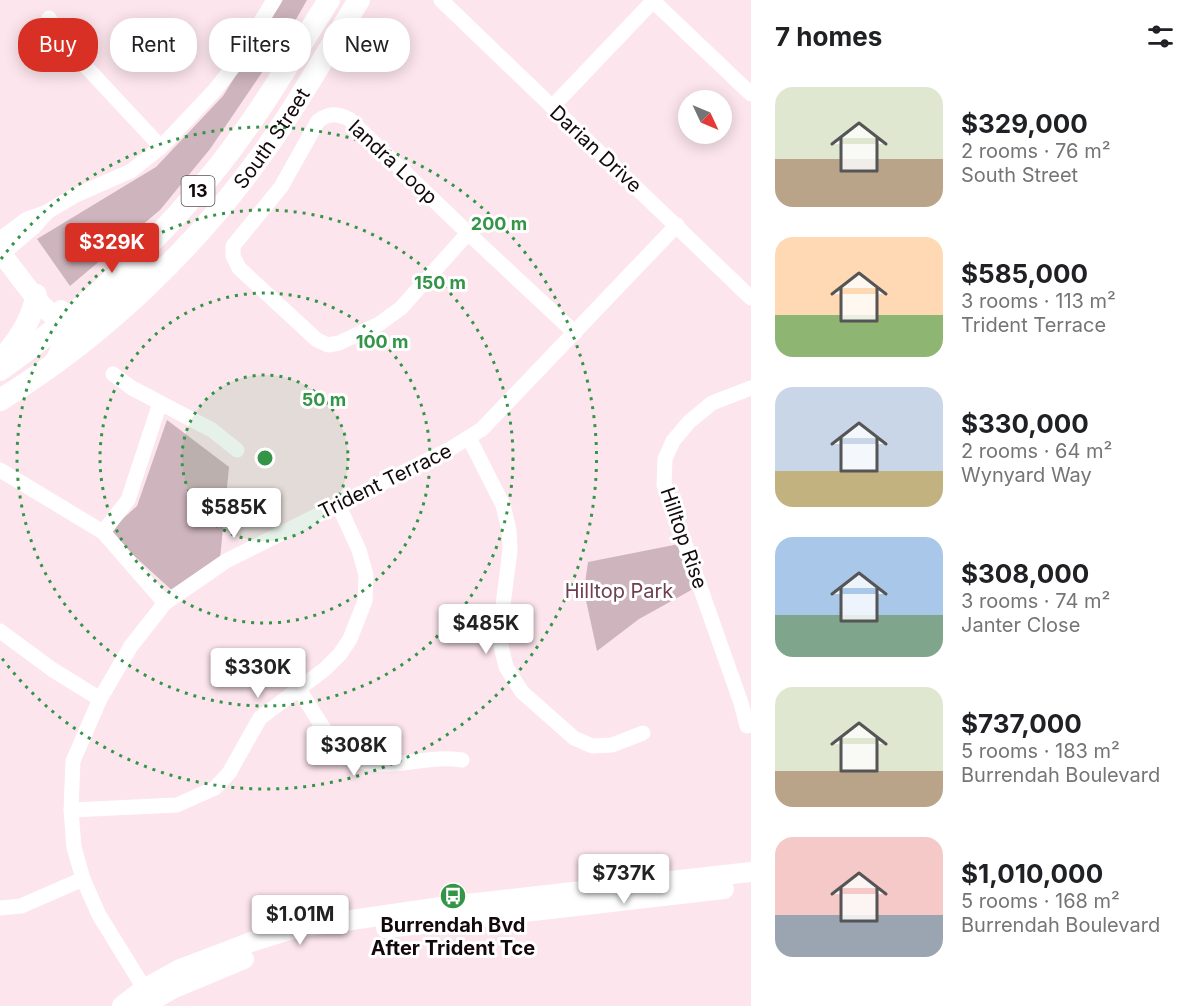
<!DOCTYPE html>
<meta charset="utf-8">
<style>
:root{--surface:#fff;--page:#f6f6f6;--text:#202124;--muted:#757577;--accent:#d93025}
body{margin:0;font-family:Inter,sans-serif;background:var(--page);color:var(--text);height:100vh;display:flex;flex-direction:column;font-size:22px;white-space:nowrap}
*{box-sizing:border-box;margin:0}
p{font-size:20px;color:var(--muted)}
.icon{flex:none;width:33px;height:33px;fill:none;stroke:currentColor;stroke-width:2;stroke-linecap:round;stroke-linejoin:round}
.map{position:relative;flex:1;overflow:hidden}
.details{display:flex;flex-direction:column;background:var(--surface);width:450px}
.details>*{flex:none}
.hud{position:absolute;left:18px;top:18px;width:570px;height:54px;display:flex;gap:12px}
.needle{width:39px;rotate:134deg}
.tools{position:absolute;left:678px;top:90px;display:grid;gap:12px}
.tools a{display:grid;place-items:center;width:54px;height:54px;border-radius:50%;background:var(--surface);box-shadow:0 3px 15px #0003;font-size:30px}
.price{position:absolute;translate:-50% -51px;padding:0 14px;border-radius:6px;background:#fff;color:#222;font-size:20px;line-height:39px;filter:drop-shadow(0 2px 3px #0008)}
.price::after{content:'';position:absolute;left:50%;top:36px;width:18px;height:14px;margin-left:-9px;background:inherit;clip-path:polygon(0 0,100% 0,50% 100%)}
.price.selected{background:var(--accent);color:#fff}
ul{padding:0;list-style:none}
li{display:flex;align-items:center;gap:18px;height:150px;padding:0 24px}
li span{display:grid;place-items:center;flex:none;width:168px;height:120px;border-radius:18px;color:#555}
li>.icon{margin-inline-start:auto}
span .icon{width:72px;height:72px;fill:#fffc;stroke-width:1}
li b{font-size:26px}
h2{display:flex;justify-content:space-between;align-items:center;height:72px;padding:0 24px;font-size:26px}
.pill{padding:0 21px;border-radius:24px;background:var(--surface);box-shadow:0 3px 15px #0003;font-size:21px;line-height:54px}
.pill.selected{background:var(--accent);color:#fff}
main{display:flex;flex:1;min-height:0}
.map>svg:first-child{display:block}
</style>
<main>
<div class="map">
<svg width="751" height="1006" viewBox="0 0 751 1006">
<rect width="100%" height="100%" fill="#fce5ec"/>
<g fill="#ceb4bc">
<polygon points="283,0 307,0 286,37 210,149 160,210 70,286 37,239 156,167 223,96"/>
<polygon points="167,420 229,467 220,559 176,594 108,532 137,506"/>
<polygon points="679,544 695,588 639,619 597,651 584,591 588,562"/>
</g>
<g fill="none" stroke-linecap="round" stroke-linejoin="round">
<g stroke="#fff" stroke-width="15">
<polyline points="441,0 751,298"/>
<polyline points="652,0 751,94"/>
<polyline points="49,18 62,41 161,147"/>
<polyline points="552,107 653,1"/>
<path d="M468 233 349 119C336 113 329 113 318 121L281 187 233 246V256L239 268 317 340 328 345 339 343 379 324 401 308 468 233 575 333"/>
<polyline points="0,239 27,219 47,212 74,196 131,171 161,147 214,91 233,67 274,0"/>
<polyline points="2,254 34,227 47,212"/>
<polyline points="113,374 132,388 212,430 237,450"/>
<polyline points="469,438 503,505 509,530 510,550 499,637 506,667 522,692 574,738 592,746 612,745 643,733"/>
<polyline points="0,470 103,532 165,603"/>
<polyline points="103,532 128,500 160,403"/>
<polyline points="0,631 53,670 100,699"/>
<path d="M299 689C312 709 324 733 341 750 366 775 409 760 439 759 447 758 455 759 462 760"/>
<polyline points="747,726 741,703 664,485 665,459 673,441 689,422 712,403 751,388"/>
<polyline points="71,810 177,805 215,788 229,773 260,718 325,669 340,654 350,639 365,601 366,575 359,550 338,504"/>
<polyline points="0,908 21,906 83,879"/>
<polyline points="149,996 99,915 83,879 74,847 71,810 73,761 100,699 131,646 165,603 226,561 450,449 482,429 677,225"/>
</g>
<g stroke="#fff" stroke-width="20">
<path d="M0 252C16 271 32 297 51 314 84 344 110 296 135 280 144 274 155 270 165 266"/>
<polyline points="54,364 66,336 61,310"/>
<polyline points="386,928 724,889"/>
<polyline points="122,1006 144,989 180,969 251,942 296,928 448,906 751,872"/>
<polyline points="143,1006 172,989 244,959"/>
</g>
<g stroke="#fff" stroke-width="22">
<path d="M1 360C17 342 33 320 36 295"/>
<path d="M0 370C85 310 156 245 221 163 261 112 294 55 329 0"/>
<path id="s1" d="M0 400C106 335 201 243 272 140 303 95 330 47 359 0"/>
</g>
</g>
<circle cx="265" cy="458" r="83" fill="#349549" fill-opacity=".12"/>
<g fill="none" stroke="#349549" stroke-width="3" stroke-dasharray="3 6">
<circle cx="265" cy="458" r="83"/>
<circle cx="265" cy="458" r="165"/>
<circle cx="265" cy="458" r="248"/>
<path d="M1 259A331 331 0 1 1 1 657"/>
</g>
<defs>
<symbol id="bus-disc" viewBox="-11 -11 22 22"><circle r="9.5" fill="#349549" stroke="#fff"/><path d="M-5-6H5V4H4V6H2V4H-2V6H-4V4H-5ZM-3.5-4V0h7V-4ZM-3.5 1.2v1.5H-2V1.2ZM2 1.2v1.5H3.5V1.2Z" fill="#fff"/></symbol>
</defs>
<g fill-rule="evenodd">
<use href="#bus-disc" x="438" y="881" width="30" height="30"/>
</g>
<g text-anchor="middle" stroke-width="6" stroke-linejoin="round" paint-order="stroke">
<rect fill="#fff" stroke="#5a5255" stroke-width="1.5" x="181.5" y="176" width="33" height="30" rx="4.5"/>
<g font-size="18" font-weight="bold" fill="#13080c">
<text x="198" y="197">13</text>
</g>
<g font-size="20" fill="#13080c" stroke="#fff">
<text dy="7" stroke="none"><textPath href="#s1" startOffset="380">South Street</textPath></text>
<text transform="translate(596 149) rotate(43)" y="7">Darian Drive</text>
<text transform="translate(393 162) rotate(43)" y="7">Iandra Loop</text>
<text transform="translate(385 481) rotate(-26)" y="7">Trident Terrace</text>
<text transform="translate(684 538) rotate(71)" y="7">Hilltop Rise</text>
</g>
<g font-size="20" fill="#6f3e50" stroke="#fff">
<text x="619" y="598">Hilltop Park</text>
</g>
<g font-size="20" font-weight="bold" fill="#13080c" stroke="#fff">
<text x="453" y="932">Burrendah Bvd<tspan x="453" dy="23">After Trident Tce</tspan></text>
</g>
</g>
<circle cx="265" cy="458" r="9" fill="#349549" stroke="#fff" stroke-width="3"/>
<g font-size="18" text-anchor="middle" font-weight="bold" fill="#349549" stroke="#fff" stroke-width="6" stroke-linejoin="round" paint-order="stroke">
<text x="499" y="230">200 m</text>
<text x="440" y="289">150 m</text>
<text x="382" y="348">100 m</text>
<text x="324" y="406">50 m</text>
</g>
</svg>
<div class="tools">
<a><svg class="needle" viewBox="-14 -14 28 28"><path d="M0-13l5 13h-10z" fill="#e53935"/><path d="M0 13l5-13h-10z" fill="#757577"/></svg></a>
</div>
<b class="price selected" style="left:112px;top:274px">$329K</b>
<b class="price" style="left:234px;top:539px">$585K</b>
<b class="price" style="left:486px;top:655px">$485K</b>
<b class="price" style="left:258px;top:699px">$330K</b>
<b class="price" style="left:354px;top:777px">$308K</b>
<b class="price" style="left:624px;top:905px">$737K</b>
<b class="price" style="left:300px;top:946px">$1.01M</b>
<div class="hud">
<a class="pill selected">Buy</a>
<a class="pill">Rent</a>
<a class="pill">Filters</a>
<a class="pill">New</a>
</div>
</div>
<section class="details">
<h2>7 homes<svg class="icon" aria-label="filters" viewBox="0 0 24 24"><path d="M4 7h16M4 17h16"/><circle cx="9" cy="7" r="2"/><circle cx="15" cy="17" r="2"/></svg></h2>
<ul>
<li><span style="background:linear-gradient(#dfe7d0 60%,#b9a48a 0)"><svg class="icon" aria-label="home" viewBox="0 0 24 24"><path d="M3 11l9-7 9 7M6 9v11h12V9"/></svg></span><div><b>$329,000</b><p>2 rooms · 76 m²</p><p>South Street</p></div></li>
<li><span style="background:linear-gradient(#ffd9b3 65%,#8fb573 0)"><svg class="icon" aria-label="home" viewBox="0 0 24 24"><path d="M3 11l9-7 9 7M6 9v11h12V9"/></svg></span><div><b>$585,000</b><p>3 rooms · 113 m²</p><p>Trident Terrace</p></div></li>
<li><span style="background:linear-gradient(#c9d6e8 70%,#c2b280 0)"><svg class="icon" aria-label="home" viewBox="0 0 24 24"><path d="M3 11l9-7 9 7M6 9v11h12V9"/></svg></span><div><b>$330,000</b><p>2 rooms · 64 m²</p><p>Wynyard Way</p></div></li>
<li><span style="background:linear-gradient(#a9c7e8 65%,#7fa58c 0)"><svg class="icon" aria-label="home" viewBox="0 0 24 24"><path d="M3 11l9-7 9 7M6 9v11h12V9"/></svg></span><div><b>$308,000</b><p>3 rooms · 74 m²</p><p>Janter Close</p></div></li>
<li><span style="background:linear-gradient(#dfe7d0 70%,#b9a48a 0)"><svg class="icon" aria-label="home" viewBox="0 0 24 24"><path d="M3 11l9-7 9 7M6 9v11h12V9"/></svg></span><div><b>$737,000</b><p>5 rooms · 183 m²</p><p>Burrendah Boulevard</p></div></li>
<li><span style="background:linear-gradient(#f6c9c9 65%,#9aa5b1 0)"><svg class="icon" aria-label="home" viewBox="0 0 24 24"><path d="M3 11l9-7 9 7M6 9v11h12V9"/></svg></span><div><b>$1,010,000</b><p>5 rooms · 168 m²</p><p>Burrendah Boulevard</p></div></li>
</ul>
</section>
</main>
